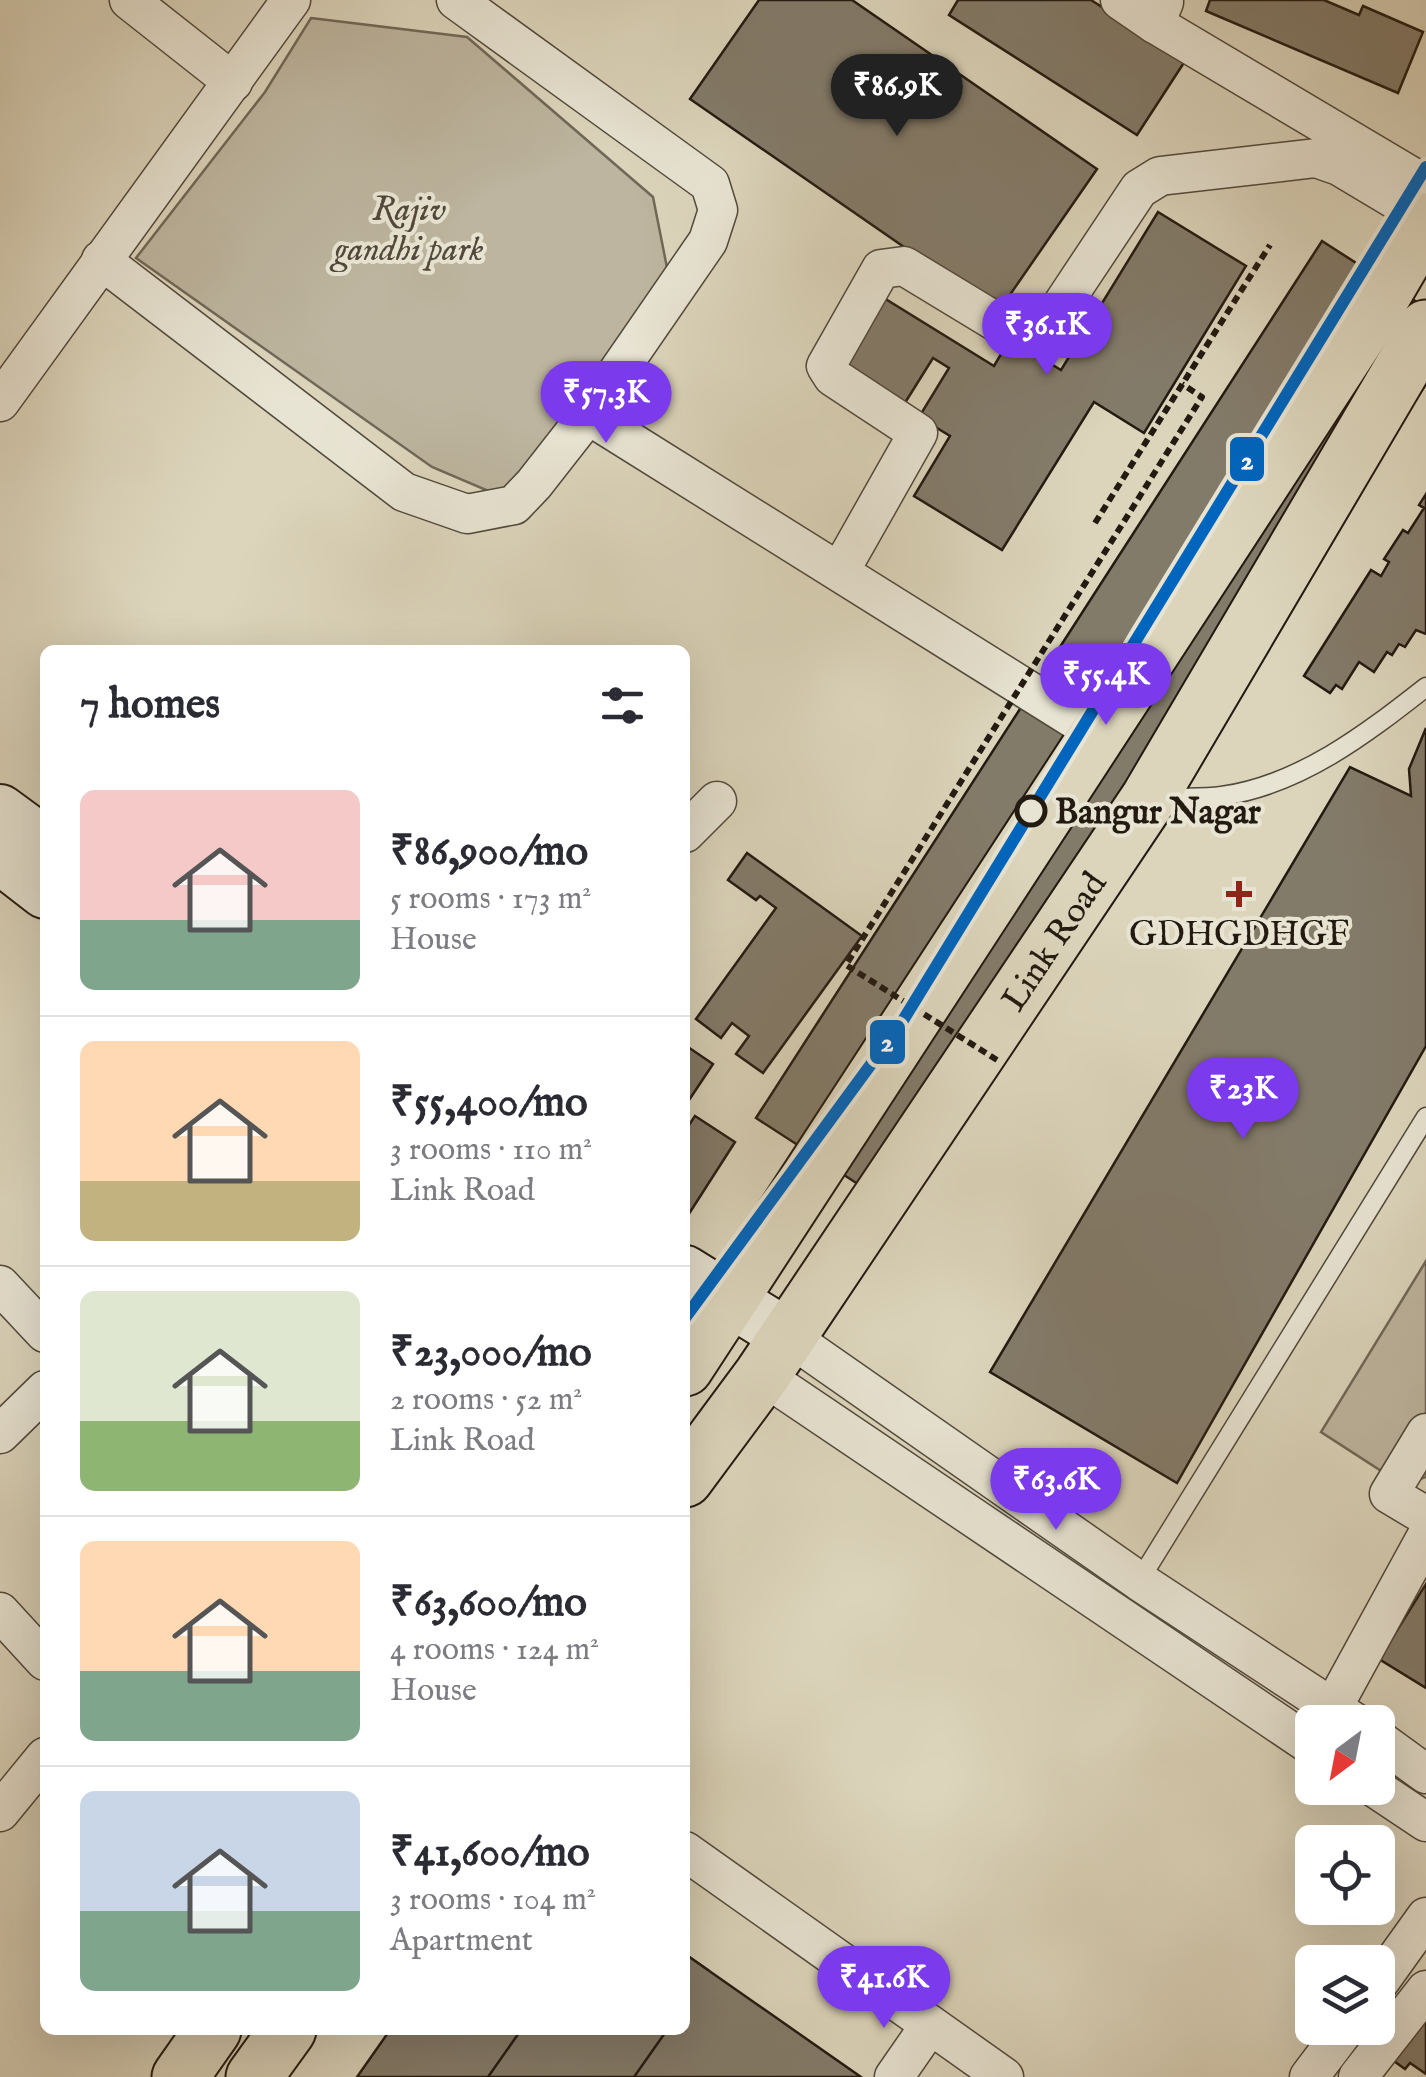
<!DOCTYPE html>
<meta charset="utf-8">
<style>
:root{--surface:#fff;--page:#f2f2f3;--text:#2b2b33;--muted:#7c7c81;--line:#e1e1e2;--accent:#7c3aed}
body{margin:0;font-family:"IM FELL English",serif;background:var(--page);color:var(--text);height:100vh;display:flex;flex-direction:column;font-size:38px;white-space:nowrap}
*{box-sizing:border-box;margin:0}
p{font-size:32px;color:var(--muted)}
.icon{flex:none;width:55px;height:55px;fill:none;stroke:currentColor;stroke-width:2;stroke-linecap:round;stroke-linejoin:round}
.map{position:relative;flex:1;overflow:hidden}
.drawer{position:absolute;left:40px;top:645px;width:650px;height:1390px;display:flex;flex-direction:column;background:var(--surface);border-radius:15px;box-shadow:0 10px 40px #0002}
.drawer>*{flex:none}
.needle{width:65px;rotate:212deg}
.buttons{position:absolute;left:1295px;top:1705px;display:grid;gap:20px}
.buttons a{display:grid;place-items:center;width:100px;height:100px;border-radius:15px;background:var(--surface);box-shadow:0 10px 40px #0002;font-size:50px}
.price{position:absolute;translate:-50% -85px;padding:0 22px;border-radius:35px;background:var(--accent);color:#fff;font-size:32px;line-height:65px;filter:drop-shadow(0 2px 5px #0008)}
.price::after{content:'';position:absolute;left:50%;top:60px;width:30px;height:22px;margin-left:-15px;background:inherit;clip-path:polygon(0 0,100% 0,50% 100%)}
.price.selected{background:#222;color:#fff}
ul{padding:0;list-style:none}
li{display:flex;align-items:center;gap:30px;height:250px;padding:0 40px}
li+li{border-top:2px solid var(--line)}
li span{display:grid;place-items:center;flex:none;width:280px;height:200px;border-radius:15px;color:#555}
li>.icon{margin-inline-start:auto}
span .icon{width:120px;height:120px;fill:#fffc;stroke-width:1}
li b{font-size:42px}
h2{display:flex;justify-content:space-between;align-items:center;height:120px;padding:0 40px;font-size:42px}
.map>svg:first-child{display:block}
</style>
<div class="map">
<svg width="1426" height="2077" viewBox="0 0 1426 2077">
<rect width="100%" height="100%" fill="#dcd5bc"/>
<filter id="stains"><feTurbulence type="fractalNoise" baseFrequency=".002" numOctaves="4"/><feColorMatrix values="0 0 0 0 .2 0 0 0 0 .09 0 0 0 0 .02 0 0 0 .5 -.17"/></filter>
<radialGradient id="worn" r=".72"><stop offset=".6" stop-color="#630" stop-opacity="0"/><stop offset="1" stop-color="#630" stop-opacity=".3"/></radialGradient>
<g fill="#bdb59f" stroke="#706858" stroke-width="2.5">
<polygon points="311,18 467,37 653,197 674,303 500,496 432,467 136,258 265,92"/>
<polygon points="1426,1261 1426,1477 1403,1485 1321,1432"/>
</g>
<g fill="#837b6a" stroke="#231a11" stroke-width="2.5">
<polygon points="759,0 852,0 1097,169 998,312 690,99"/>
<polygon points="958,0 1091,0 1185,61 1137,135 949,15"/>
<polygon points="1210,0 1324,0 1359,15 1363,6 1423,32 1398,93 1206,11"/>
<polygon points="1158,212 1246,266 1144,433 1094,402 1002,550 914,496 950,436 919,417 949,368 933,358 903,406 836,365 879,295 994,366 1010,339 1061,370"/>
<polygon points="1322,241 1426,308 1426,384 895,1208 756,1118"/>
<polygon points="1426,494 1426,634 1416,630 1405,647 1399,644 1392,655 1387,652 1374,672 1359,662 1342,689 1336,685 1330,693 1304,676 1371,570 1381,576 1389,562 1384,559 1403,530 1408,533 1424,508 1419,505"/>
<polygon points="1426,728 1426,1046 1177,1483 990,1372 1350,767 1411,796 1409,769"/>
<polygon points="747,853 862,936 763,1073 736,1054 749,1036 732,1023 721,1038 696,1019 776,908 760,896 756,900 728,880"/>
<polygon points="685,1045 713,1064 685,1106"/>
<polygon points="695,1116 735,1142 685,1220 685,1131"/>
<polygon points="1426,1584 1426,1688 1379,1659"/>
<polygon points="685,1954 708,1970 685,2004"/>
<polygon points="685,1954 861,2077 357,2077 390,2030 685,2030"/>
<polygon points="1426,2020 1426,2074 1410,2063 1405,2069 1387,2056 1412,2022 1420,2028"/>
<polygon points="521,2030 667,2030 634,2077 488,2077"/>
</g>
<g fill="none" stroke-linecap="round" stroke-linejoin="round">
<defs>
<g id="lane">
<path d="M1159 798C1180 797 1202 799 1222 796 1300 785 1366 734 1426 687"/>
<polyline points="1139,1581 1426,1117"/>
</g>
<g id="street">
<polyline points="129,0 233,82"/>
<polyline points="1120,0 1155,24 1164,2"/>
<polyline points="1155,24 1426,185"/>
<polyline points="101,260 404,492 467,514 514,505 534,484 588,415 708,241 718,210 710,184 456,0"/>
<polyline points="0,402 291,0"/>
<polyline points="588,415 1098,734"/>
<path d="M840 571 918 433 833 377 826 366 881 269 904 266 1003 326C1025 331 1037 328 1056 314L1139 189 1160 176 1316 158 1339 166 1426 218"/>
<polyline points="685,833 717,801"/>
<polyline points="0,1285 45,1333"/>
<polyline points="788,1336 1139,1581 1354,1722"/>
<polyline points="762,1375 1312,1746"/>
<polyline points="1426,1433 1389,1494 1426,1516"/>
<polyline points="0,1434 45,1390"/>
<polyline points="0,1612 45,1661"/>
<polyline points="1333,1707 1426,1537"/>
<polyline points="1378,1739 1426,1774"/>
<polyline points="1375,1788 1426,1822"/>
<polyline points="0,1812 45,1757"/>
<polyline points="685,1851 1004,2077"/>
<polyline points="1378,1984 1426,1917"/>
<polyline points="894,2077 930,2025"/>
<polyline points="1309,2077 1346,2028"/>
<polyline points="1358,2077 1426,1990"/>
</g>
<g id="secondary">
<polyline points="0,811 45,844"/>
<polyline points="0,857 45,892"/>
<polyline points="685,1272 788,1336"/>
</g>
<g id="primary">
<polyline points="685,1368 1370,317 1426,221"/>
<path id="s1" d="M685 1479 762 1375 1149 798 1426 328"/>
<polyline points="180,2077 213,2030"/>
<polyline points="254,2077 288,2030"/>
</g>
</defs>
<use href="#lane" stroke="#51493c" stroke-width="21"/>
<use href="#street" stroke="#51493c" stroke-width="41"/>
<use href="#secondary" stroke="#231a11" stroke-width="56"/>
<use href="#primary" stroke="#231a11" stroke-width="59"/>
<polyline stroke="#231a11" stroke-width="6" stroke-dasharray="8 5" stroke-linecap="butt" points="1095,523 1270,245"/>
<use href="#lane" stroke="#e8e4d3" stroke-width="18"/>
<use href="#street" stroke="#e8e4d3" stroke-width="38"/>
<use href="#secondary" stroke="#e8e4d3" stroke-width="52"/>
<use href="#primary" stroke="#dcd5bc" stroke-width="55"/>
<polyline stroke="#231a11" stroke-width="6" stroke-dasharray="8 5" stroke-linecap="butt" points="997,1060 846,965 1202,397 1182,384"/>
<defs>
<polyline id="metro-1" points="685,1318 902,1022 1426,167"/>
</defs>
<use href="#metro-1" stroke="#e8e4d3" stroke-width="20"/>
<use href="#metro-1" stroke="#0065bd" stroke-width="12"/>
</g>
<circle fill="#e8e4d3" stroke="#231a11" stroke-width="5" cx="1031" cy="811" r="14"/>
<path fill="#8f2418" stroke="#e8e4d3" stroke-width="4" d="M1234 879h10v10h10v10h-10v10h-10v-10h-10v-10h10z"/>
<g text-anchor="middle" stroke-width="8" stroke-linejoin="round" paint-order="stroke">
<g font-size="35" font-style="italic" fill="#51483c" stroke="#e8e4d3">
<text x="409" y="220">Rajiv<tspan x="409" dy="40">gandhi park</tspan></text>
</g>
<g font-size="35" font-weight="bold" fill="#231a11" stroke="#e8e4d3" text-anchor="start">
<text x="1055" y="823">Bangur Nagar</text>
</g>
<g font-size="35" fill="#231a11" stroke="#e8e4d3">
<text x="1239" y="945">GDHGDHGF</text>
</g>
<g font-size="35" fill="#231a11" stroke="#e8e4d3">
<text dy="12" stroke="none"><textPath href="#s1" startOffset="652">Link Road</textPath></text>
</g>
</g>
<g stroke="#e8e4d3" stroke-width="4">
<rect x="1228" y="435" width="38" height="48" rx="10" fill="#0065bd"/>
<rect x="868" y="1018" width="39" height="48" rx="10" fill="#0065bd"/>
</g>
<g font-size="28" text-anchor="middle" font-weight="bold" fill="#fff">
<text x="1247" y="469">2</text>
<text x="887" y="1051">2</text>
</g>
<rect width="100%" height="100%" filter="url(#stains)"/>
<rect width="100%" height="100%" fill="url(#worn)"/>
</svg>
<div class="buttons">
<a><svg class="needle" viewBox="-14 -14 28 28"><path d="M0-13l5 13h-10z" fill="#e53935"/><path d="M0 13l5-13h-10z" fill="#7c7c81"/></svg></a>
<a><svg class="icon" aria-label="locate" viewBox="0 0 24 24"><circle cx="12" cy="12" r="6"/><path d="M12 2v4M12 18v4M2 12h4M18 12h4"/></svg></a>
<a><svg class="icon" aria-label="layers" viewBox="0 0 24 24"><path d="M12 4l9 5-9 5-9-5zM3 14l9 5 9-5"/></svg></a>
</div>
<b class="price selected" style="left:897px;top:139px">₹86.9K</b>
<b class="price" style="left:1047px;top:378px">₹36.1K</b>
<b class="price" style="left:606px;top:446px">₹57.3K</b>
<b class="price" style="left:1106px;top:728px">₹55.4K</b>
<b class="price" style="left:1243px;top:1142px">₹23K</b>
<b class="price" style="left:1056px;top:1533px">₹63.6K</b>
<b class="price" style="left:884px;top:2031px">₹41.6K</b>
<section class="drawer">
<h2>7 homes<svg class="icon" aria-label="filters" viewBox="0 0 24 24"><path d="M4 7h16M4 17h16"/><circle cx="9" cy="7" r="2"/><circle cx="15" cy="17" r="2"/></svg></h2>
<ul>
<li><span style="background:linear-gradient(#f6c9c9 65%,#7fa58c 0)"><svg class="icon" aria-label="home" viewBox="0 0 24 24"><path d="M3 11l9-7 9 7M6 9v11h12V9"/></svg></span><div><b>₹86,900/mo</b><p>5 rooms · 173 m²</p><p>House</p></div></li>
<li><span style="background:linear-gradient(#ffd9b3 70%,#c2b280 0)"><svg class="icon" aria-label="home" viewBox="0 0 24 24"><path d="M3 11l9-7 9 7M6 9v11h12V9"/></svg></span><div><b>₹55,400/mo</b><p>3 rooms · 110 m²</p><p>Link Road</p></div></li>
<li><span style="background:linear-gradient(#dfe7d0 65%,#8fb573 0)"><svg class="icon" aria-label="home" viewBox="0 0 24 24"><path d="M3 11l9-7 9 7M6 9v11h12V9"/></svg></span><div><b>₹23,000/mo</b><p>2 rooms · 52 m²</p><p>Link Road</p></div></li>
<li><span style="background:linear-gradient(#ffd9b3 65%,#7fa58c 0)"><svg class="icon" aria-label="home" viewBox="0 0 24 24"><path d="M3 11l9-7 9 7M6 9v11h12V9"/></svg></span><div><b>₹63,600/mo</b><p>4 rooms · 124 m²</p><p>House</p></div></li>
<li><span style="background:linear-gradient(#c9d6e8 60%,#7fa58c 0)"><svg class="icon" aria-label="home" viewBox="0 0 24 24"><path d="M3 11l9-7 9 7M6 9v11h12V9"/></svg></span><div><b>₹41,600/mo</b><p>3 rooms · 104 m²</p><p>Apartment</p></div></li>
</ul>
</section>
</div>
